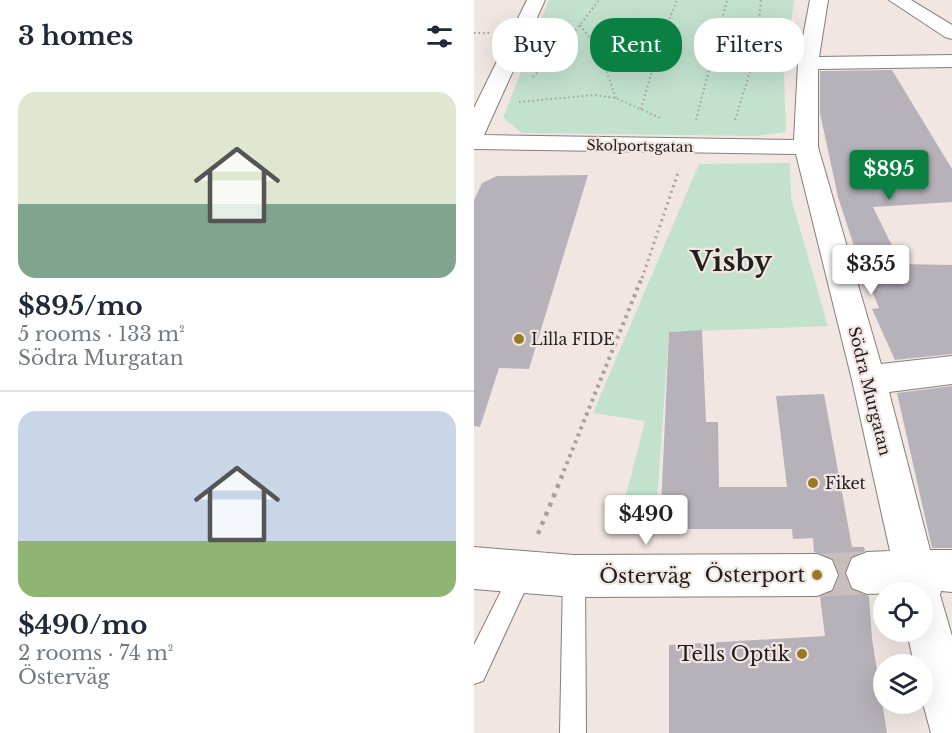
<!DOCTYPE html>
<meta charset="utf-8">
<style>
:root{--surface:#fff;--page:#f6f6f7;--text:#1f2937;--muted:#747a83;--line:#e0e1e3;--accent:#0b8043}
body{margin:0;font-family:"Libre Baskerville",serif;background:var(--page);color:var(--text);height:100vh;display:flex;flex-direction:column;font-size:22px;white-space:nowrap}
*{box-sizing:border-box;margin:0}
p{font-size:20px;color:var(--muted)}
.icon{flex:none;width:33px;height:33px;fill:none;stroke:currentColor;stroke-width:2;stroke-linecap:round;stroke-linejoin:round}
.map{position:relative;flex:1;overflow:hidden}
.drawer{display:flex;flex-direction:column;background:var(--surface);width:474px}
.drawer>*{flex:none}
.banner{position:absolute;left:18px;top:18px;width:369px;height:54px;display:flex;gap:12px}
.buttons{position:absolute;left:399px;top:582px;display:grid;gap:12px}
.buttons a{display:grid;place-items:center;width:60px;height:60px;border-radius:50%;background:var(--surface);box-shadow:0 6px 24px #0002;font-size:30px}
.price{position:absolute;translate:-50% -51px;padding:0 14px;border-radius:6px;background:#fff;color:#222;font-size:20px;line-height:39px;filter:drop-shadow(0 2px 3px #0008)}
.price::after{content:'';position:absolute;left:50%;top:36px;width:18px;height:14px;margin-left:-9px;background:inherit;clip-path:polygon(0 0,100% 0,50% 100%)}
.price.current{background:var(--accent);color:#fff}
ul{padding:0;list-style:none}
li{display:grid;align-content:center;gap:12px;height:318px;padding:0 18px}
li+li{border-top:2px solid var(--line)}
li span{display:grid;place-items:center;height:186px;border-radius:18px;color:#555}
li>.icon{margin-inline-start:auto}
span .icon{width:108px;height:108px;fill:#fffc;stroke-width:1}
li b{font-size:26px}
h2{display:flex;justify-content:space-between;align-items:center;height:72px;padding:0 18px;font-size:26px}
.tag{padding:0 21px;border-radius:24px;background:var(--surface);box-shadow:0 6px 24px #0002;font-size:21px;line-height:54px}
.tag.current{background:var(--accent);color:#fff}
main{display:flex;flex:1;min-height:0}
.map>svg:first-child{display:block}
</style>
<main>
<section class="drawer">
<h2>3 homes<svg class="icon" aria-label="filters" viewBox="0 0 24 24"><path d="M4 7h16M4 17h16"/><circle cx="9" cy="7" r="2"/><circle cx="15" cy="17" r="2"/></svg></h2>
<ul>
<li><span style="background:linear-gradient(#dfe7d0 60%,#7fa58c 0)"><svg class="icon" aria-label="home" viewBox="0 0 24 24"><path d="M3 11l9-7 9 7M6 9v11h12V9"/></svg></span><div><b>$895/mo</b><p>5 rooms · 133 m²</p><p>Södra Murgatan</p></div></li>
<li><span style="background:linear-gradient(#c9d6e8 70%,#8fb573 0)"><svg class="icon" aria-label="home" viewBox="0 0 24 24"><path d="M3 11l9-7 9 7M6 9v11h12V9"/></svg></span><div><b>$490/mo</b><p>2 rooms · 74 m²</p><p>Österväg</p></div></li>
</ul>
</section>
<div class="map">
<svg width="478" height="733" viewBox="0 0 478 733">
<rect width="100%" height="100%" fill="#f1e6e2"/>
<g fill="#c2e2ce">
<polygon points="75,0 320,0 310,75 312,132 282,136 48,133 29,118"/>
<polygon points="316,163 317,198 354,326 195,332 181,530 144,527 171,421 119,413 225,164"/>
</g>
<g fill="#b7b1ba">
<polygon points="418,70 478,169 478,202 399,207 427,264 478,265 478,354 421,360 398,309 405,308 379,243 364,197 346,113 346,71"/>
<polygon points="114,175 55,369 25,368 6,427 0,426 0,200 8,183 23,176"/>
<polygon points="228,330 232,422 244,422 245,487 313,487 302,396 350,394 378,547 390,547 391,551 376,557 370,574 377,590 395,596 398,639 413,733 195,733 195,645 351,636 346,597 360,591 366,576 359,558 340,552 339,538 319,539 318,529 186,529 195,332"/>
<polygon points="478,386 478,548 458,548 423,393"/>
</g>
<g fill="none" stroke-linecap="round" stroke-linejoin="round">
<polyline stroke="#c8bebb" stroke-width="43" stroke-dasharray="43 21" stroke-linecap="butt" points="343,575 393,573"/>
<defs>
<g id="service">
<polygon points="49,560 57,563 60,571 9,681 0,684 0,645 41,563"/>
<polygon points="100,565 108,568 111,576 112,733 86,733 89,576 92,568"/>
</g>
<g id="minor">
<polygon points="53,0 71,0 10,135 320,140 324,63 336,0 354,0 345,57 478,55 478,67 344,69 344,147 407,364 478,356 478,384 415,392 456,550 478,550 478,592 467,591 466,595 478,636 478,733 457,733 448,700 448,664 440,664 433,632 448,632 448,592 393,594 378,588 372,573 378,558 393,552 416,551 378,380 322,154 0,149 0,108"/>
<polygon points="415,0 437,0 478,25 478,39 471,37"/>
<polygon points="0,547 100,555 343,554 358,560 364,575 358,590 343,596 100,597 0,589"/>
</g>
</defs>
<use href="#service" stroke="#877d7a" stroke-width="2"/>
<use href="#minor" stroke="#877d7a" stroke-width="2"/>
<g stroke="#a8a09d" stroke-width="2" stroke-dasharray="1.5 3" stroke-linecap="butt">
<polyline points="106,25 125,50 142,98"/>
<polyline points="0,33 15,33"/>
<polyline points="59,77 106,25 125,0"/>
<polyline points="45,102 120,95 142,98 186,118"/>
<polyline points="167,109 187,40 203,0"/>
<polyline points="222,120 253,0"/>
<polyline points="261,120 281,56 287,0"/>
</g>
<polyline stroke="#a8a09d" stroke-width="3" stroke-dasharray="2 4" stroke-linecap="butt" points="168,278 205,170"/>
<polyline stroke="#a8a09d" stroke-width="4" stroke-dasharray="3 4.5" stroke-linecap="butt" points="87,478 168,277"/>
<polyline stroke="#a8a09d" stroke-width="4.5" stroke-dasharray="4 6" stroke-linecap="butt" points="64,534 88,476"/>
<use href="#service" fill="#fff" fill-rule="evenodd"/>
<use href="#minor" fill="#fff" fill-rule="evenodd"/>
</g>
<g fill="#997a24" stroke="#f1e6e2" stroke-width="2">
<circle cx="45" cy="339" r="6"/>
<circle cx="339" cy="483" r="6"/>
<circle cx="343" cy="575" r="6"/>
<circle cx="328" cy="654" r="6"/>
</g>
<g text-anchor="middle" stroke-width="4.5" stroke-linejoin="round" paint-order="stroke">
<g font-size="14" fill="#221e1d" stroke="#f1e6e2">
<text transform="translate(166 146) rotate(1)" y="5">Skolportsgatan</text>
</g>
<g font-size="16" fill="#221e1d" stroke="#f1e6e2" text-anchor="start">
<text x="57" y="345">Lilla FIDE</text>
<text x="351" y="489">Fiket</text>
</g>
<g font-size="16" fill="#221e1d" stroke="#f1e6e2">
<text transform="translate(396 391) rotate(76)" y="6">Södra Murgatan</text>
</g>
<g font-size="20" fill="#221e1d" stroke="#f1e6e2" text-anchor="end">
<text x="331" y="582">Österport</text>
<text x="316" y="661">Tells Optik</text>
</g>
<g font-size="20" fill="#221e1d" stroke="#f1e6e2">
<text x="171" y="583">Österväg</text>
</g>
<g font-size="28" font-weight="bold" fill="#221e1d" stroke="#f1e6e2">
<text x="257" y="271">Visby</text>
</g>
</g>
</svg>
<div class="buttons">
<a><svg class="icon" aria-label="locate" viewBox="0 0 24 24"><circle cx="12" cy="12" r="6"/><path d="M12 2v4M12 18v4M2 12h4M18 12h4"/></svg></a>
<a><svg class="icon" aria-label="layers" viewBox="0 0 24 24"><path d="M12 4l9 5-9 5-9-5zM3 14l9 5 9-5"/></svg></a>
</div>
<b class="price current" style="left:415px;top:201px">$895</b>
<b class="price" style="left:397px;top:296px">$355</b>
<b class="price" style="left:172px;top:546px">$490</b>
<div class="banner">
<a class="tag">Buy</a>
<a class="tag current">Rent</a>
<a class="tag">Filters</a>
</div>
</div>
</main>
